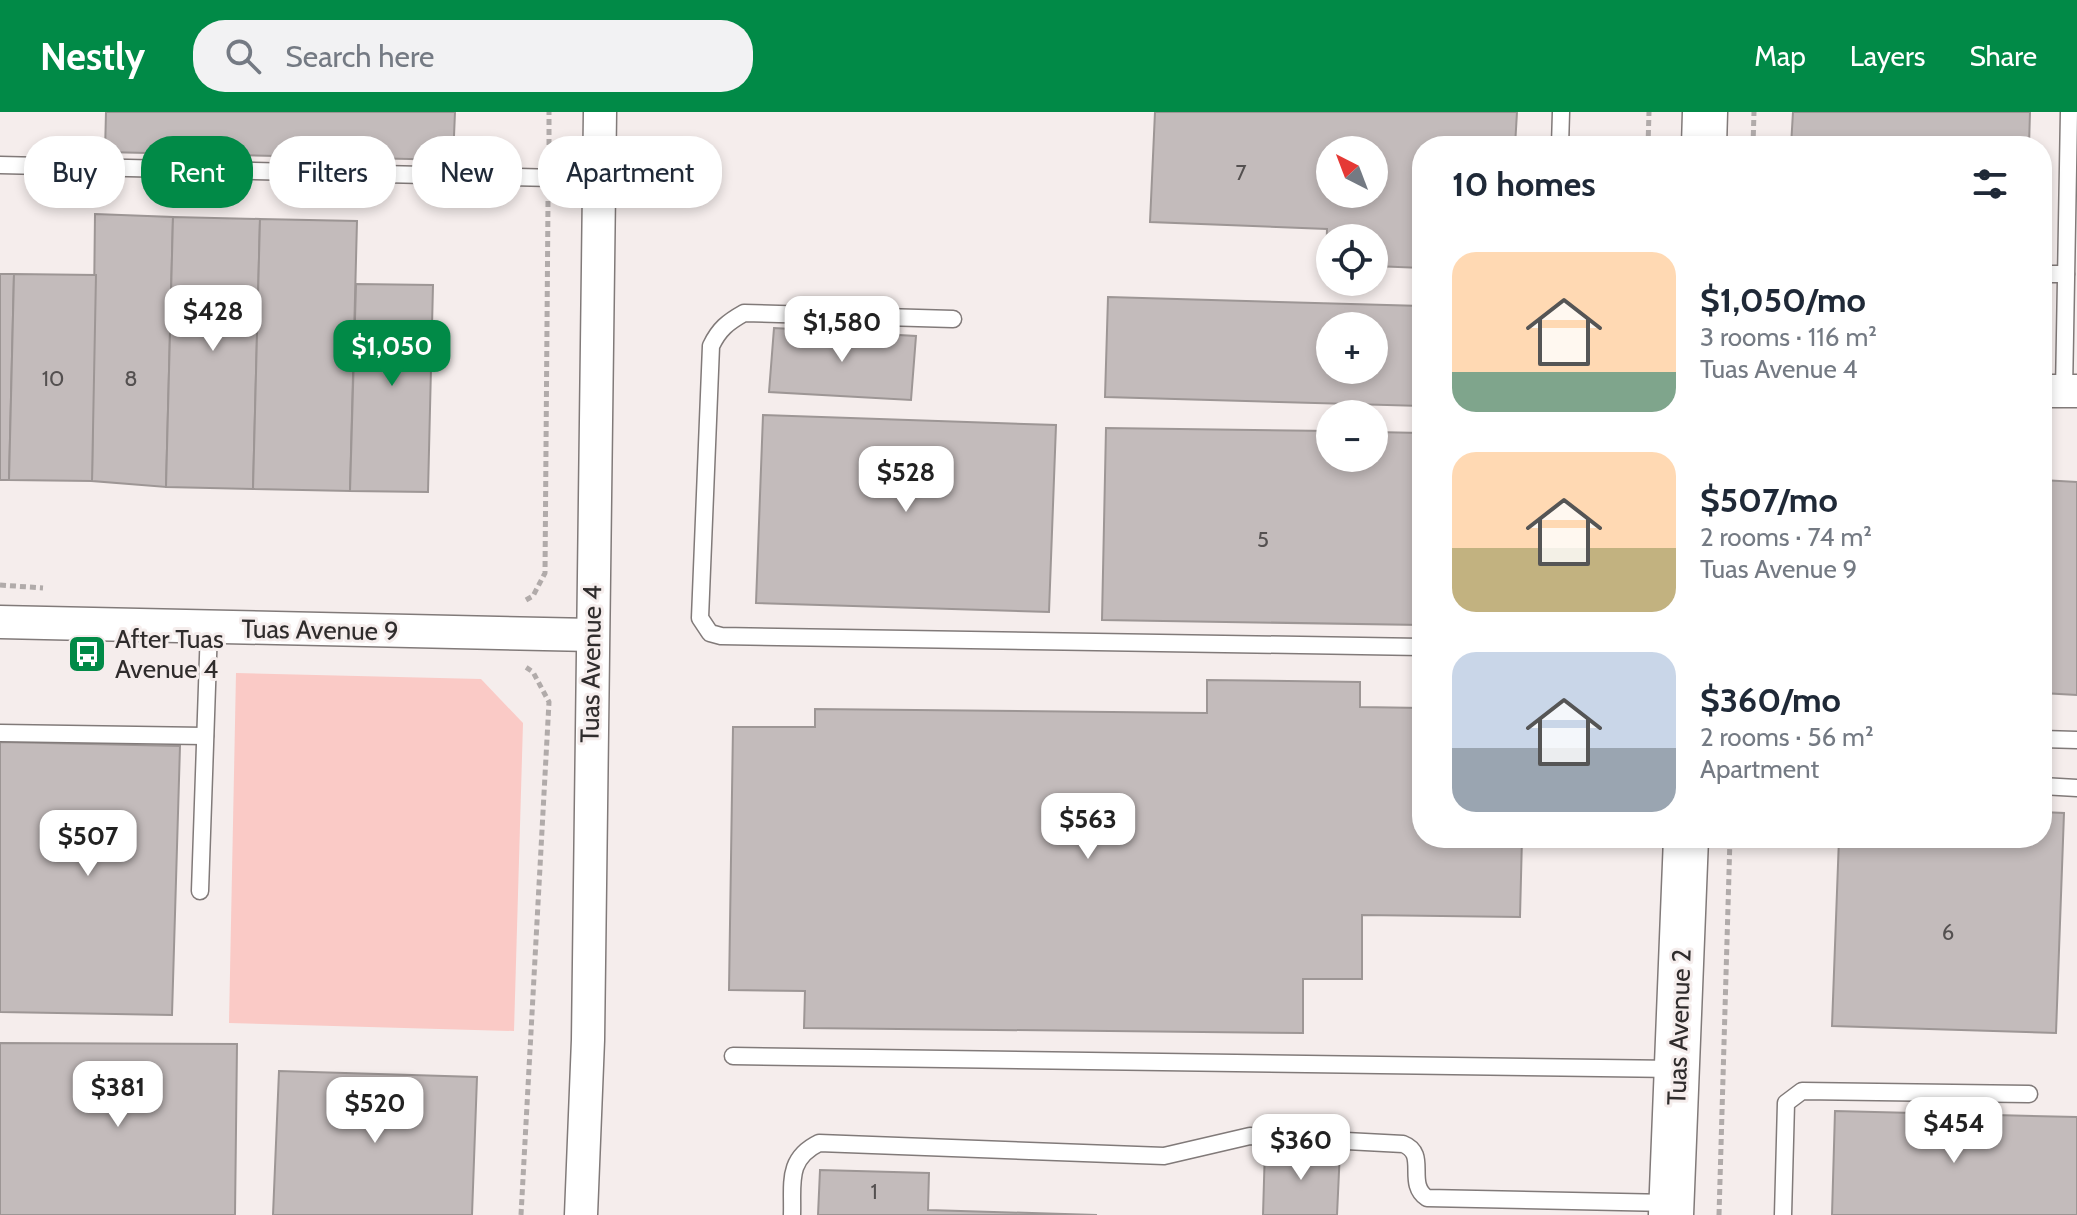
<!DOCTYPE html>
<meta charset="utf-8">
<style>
:root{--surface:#fff;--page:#f2f2f3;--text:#1f2937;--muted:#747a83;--accent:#018a47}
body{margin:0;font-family:Cabin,sans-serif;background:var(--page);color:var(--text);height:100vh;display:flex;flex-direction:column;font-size:30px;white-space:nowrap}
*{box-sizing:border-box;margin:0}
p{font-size:26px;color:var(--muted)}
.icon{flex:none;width:44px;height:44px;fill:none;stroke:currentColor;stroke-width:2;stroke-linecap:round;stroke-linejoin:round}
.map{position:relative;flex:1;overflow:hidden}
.drawer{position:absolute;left:1412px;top:24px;width:640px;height:712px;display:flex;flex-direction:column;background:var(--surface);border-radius:32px;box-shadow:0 4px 12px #0003}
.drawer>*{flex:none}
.guide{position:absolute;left:24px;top:24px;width:760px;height:72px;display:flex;gap:16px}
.needle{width:52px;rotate:318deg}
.tools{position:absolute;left:1316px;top:24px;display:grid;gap:16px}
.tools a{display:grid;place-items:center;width:72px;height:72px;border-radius:50%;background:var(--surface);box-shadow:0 4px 12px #0003;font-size:40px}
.price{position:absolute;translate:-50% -68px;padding:0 18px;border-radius:16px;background:#fff;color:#222;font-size:26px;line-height:52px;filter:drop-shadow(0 2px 4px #0008)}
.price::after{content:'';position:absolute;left:50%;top:48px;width:24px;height:18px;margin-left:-12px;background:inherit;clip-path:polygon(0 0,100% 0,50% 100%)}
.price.selected{background:var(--accent);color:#fff}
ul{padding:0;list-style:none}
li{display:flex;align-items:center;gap:24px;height:200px;padding:0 40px}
li span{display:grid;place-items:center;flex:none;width:224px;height:160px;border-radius:24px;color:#555}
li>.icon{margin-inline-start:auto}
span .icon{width:96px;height:96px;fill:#fffc;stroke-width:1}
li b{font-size:34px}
h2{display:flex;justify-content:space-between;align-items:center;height:96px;padding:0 40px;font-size:34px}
.pill{padding:0 28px;border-radius:32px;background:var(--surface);box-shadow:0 4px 12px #0003;font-size:28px;line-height:72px}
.pill.selected{background:var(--accent);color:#fff}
header{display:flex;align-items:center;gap:48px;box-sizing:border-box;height:112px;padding:0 40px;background:var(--accent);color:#fff}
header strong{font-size:38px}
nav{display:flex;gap:44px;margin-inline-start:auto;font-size:28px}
.search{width:560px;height:72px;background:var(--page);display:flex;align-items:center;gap:20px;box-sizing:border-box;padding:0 28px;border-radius:32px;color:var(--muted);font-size:30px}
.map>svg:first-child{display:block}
</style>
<header>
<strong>Nestly</strong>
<div class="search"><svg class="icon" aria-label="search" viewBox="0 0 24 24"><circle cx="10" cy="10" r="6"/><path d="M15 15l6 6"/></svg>Search here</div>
<nav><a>Map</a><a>Layers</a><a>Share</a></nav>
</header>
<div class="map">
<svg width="2077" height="1103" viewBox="0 0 2077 1103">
<rect width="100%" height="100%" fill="#f5edec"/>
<polygon fill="#facac6" points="236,561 481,567 523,611 514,919 229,911"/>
<g fill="#c3bbbb" stroke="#9d9695" stroke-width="2" fill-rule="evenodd">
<polygon points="106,0 455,0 453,48 105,40"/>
<path d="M1155 0H1517L1515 34H1422V156L1374 154V126H1330V152L1326 151 1327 117 1150 110ZM1330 38H1374V82H1330Z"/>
<polygon points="1793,0 2030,0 2029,34 1791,34"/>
<polygon points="95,102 173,105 166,375 92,369"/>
<polygon points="173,105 260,107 253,377 166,375"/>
<polygon points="260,107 357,109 350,379 253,377"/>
<polygon points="0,162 14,162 9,368 0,368"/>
<polygon points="14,162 96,163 92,369 9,368"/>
<polygon points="356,172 433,173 428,380 350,379"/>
<path d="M1108 185 1422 194V294L1105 285ZM1330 214H1374V258H1330Z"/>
<polygon points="774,216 916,224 911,288 769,280"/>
<polygon points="763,303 1056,313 1049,500 756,491"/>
<polygon points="1106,316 1330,319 1330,346 1374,346 1374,320 1422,321 1422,513 1102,508"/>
<polygon points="2042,368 2077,370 2077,583 2042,581"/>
<polygon points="1207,568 1360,570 1360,595 1422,596 1422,726 1522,726 1520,805 1362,803 1362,867 1303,867 1303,921 804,916 805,879 729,878 733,615 815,615 815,597 1207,601"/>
<polygon points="0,630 180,634 172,903 0,900"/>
<polygon points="2042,700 2064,701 2056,921 1832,914 1839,726 2042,726"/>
<polygon points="0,931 237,932 235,1103 0,1103"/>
<polygon points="279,959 477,965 472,1103 273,1103"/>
<polygon points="1835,999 2077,1005 2077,1103 1832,1103"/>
<polygon points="1265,1035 1340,1038 1337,1103 1263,1103"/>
<polygon points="820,1058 929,1061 928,1098 1097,1103 818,1103"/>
</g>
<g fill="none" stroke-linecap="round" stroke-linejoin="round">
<defs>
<g id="lane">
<polyline points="1560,34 1561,0"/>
<polyline points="0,53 599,67"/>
<polyline points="2042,162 2066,162"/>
<path d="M953 207 744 201C728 210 719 217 711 234L700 506 710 521 721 524 1422 535"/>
<polyline points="2064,279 2069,0"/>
<polyline points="0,621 205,624"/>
<polyline points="2042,627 2077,628"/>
<polyline points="2042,674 2077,676"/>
<polyline points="200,779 209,516"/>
<polyline points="733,944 1676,957"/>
<path d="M792 1103C793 1072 786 1047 819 1031L1164 1044 1250 1024 1403 1032C1429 1042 1405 1071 1427 1086L1669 1091"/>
<polyline points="1783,1103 1786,991 1802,979 2029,982"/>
</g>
<g id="street">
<polyline points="2042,279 2077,279"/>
<polyline points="0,510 592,523"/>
<polyline points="581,1103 588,928 600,0"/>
</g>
<g id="secondary">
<polyline points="1704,34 1705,0"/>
<polyline points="1671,1103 1686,726"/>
</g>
</defs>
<use href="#lane" stroke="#817a79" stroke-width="19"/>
<use href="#street" stroke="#817a79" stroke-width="35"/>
<use href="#secondary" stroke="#817a79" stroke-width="47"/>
<g stroke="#b1abaa" stroke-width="5" stroke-dasharray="6 4" stroke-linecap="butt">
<polyline points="1648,34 1649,0"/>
<polyline points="1753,34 1754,0"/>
<polyline points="549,43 549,0"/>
<polyline points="0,473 43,476"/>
<polyline points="526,488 533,484 545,461 548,89"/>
<polyline points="521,1103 549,590 533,560 524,554"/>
<polyline points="1719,1103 1730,726"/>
</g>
<use href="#lane" stroke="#fff" stroke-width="16"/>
<use href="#street" stroke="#fff" stroke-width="32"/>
<use href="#secondary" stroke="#fff" stroke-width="44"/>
</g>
<defs>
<symbol id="bus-square" viewBox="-11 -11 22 22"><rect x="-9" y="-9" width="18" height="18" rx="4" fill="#018a47" stroke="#f5edec"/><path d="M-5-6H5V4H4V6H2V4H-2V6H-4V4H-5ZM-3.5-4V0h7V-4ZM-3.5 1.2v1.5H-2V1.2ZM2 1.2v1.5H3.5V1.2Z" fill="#fff"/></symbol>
</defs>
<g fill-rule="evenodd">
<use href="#bus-square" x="65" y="520" width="44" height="44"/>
</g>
<g text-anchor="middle" stroke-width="6" stroke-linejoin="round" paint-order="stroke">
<g font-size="22" fill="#545050">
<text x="1241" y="68">7</text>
<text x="53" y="274">10</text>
<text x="131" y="274">8</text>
<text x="1263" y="435">5</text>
<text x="1948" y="828">6</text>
<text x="874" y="1087">1</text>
</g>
<g font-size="26" fill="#2f2c2c" stroke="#f5edec">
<text transform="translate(320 518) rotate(1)" y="9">Tuas Avenue 9</text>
<text transform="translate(591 552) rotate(-89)" y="9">Tuas Avenue 4</text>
<text transform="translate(1679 915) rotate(-88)" y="9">Tuas Avenue 2</text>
</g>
<g font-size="26" fill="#2f2c2c" stroke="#f5edec" text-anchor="start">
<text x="115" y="536">After Tuas<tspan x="115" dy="30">Avenue 4</tspan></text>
</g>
</g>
</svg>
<div class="tools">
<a><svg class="needle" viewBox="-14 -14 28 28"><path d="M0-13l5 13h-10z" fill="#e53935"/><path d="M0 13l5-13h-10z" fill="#747a83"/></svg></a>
<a><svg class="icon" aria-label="locate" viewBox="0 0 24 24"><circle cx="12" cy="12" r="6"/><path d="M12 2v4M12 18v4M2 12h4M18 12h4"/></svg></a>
<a>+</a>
<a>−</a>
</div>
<b class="price" style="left:213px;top:241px">$428</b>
<b class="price" style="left:842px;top:252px">$1,580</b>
<b class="price selected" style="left:392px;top:276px">$1,050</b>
<b class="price" style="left:906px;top:402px">$528</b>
<b class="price" style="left:1088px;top:749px">$563</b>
<b class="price" style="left:88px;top:766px">$507</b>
<b class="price" style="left:118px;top:1017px">$381</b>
<b class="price" style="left:375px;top:1033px">$520</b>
<b class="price" style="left:1954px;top:1053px">$454</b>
<b class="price" style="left:1301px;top:1070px">$360</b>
<div class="guide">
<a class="pill">Buy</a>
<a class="pill selected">Rent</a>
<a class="pill">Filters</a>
<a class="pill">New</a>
<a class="pill">Apartment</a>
</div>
<section class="drawer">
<h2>10 homes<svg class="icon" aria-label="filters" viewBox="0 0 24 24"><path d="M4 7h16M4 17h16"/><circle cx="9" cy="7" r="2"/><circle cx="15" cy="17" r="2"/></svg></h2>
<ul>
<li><span style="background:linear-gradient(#ffd9b3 75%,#7fa58c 0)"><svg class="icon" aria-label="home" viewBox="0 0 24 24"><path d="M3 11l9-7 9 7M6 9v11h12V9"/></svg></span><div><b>$1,050/mo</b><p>3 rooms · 116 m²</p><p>Tuas Avenue 4</p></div></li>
<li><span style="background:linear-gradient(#ffd9b3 60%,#c2b280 0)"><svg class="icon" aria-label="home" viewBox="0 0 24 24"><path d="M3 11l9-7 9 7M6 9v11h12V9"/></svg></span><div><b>$507/mo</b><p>2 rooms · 74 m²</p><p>Tuas Avenue 9</p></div></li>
<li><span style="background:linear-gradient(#c9d6e8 60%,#9aa5b1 0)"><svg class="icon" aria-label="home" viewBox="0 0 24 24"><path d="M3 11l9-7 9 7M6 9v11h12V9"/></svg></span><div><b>$360/mo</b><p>2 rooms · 56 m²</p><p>Apartment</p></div></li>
</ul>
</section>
</div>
